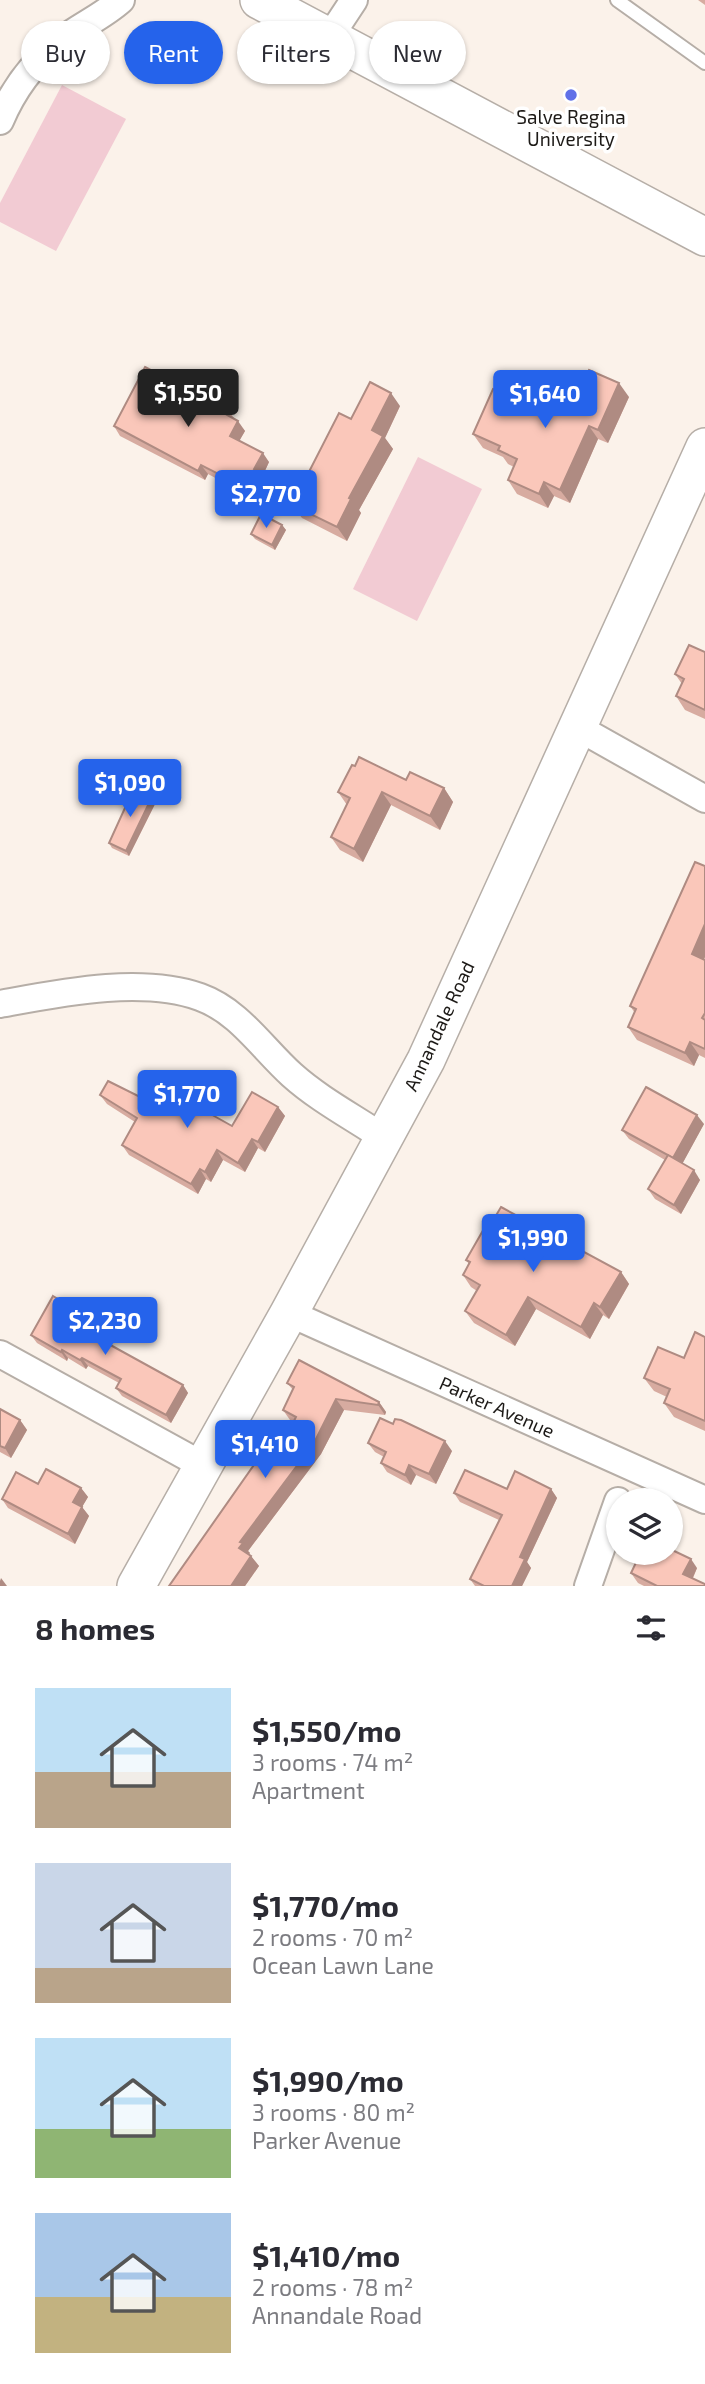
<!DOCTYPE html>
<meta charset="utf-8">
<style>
:root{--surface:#fff;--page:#f2f2f3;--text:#2b2b33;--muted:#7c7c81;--accent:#2563eb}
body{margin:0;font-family:"Exo 2",sans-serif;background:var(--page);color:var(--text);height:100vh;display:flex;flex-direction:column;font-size:26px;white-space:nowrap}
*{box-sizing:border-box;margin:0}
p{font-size:23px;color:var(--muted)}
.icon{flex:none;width:38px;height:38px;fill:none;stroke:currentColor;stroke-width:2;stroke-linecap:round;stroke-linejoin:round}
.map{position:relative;height:1586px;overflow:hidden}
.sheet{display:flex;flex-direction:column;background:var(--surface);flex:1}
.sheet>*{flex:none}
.top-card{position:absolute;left:21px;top:21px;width:663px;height:63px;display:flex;gap:14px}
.buttons{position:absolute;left:606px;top:1488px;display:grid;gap:14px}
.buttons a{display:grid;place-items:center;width:77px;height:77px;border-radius:50%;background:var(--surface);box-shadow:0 2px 5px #0004;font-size:35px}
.price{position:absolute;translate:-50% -60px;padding:0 16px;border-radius:7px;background:var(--accent);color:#fff;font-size:23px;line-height:46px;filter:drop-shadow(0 2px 4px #0008)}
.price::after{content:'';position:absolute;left:50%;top:42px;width:21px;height:16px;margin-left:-10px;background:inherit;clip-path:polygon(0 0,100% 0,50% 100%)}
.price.on{background:#222;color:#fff}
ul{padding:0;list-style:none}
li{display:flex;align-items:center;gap:21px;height:175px;padding:0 35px}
li span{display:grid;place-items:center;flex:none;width:196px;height:140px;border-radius:0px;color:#555}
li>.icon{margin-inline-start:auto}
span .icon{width:84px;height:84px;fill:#fffc;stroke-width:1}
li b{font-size:30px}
h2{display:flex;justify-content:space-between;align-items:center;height:84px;padding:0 35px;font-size:30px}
.chip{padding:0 24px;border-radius:32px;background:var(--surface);box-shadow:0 2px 5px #0004;font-size:24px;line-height:63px}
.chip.on{background:var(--accent);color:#fff}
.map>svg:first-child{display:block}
</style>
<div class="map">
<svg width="705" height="1586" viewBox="0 0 705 1586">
<rect width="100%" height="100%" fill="#fbf2ea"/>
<g fill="#f2cbd3">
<polygon points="62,85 126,119 56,251 0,222 0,203"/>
<polygon points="418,457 482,489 417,621 353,589"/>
</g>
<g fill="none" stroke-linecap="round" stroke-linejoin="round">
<defs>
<polyline id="lane" points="617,0 705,63"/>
<g id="street">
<polyline points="329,38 354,0"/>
<path d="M0 121C13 90 32 64 58 43 78 27 102 17 121 0"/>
<polyline points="577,727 705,799"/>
<path d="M0 1004C60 993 141 976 200 997 239 1011 262 1048 292 1075 320 1100 353 1117 384 1138"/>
<polyline points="289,1313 705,1500"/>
<polyline points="0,1354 202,1465"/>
<polyline points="588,1586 618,1501"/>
</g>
<g id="secondary">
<polyline points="259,0 705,237"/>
<polyline points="136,1586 289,1313 426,1060 705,447"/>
</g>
</defs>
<use href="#lane" stroke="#b6aea7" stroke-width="16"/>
<use href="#street" stroke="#b6aea7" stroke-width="30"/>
<use href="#secondary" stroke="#b6aea7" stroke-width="40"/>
<use href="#lane" stroke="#fff" stroke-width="12"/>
<use href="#street" stroke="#fff" stroke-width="26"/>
<use href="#secondary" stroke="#fff" stroke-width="37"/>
</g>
<g fill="#d7aba0">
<polygon points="698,0 705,0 705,5"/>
<polygon points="629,397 608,443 598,439 570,503 554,496 548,508 517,494 508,480 514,467 508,464 503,457 483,448 473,434 575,403"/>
<polygon points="400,406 385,438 393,449 359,510 361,513 347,541 302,518 292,505 351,419"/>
<polygon points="229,412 245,431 239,441 269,462 263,475 268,483 259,501 208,474 205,480 120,436 114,426"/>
<polygon points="282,525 286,530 275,550 255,539 251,534"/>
<polygon points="705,652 705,719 685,710 676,696 682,684 675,674"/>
<polygon points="406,780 444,788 453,802 440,830 391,805 363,862 340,850 331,837 347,805 338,792"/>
<polygon points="152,797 156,802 129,856 112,848 109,843"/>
<polygon points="705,866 705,957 704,960 705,960 705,1058 699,1055 694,1066 637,1040 628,1027 635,1013 630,1006"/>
<polygon points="100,1095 148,1101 232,1126 278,1107 285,1116 265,1152 258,1148 245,1172 223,1160 211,1182 206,1179 198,1194 129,1155 122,1145 135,1122 107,1104"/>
<polygon points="704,1124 682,1164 700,1180 681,1214 655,1199 648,1189 665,1160 629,1139 622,1130"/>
<polygon points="488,1229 621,1272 629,1284 609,1319 603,1315 590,1339 536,1309 515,1346 474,1323 465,1311 477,1291 471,1287 463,1275 469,1264 466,1260"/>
<polygon points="89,1322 85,1328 98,1338 183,1385 188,1393 171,1423 122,1396 116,1388 119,1383 88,1366 86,1369 68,1358 67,1361 37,1343 31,1335"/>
<polygon points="705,1337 705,1431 674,1417 664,1403 667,1397 654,1391 644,1378 684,1358"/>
<polygon points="287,1383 379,1402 386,1412 385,1415 344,1410 321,1454 248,1551 250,1553 249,1554 259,1566 245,1586 169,1586 274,1460 293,1422 290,1420 283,1410 293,1390"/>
<polygon points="0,1409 20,1420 27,1430 11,1458 0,1452"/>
<polygon points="368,1443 452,1451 436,1484 416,1475 411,1485 387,1472 381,1463 384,1457 375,1452"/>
<polygon points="38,1484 81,1488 88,1497 82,1507 89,1516 75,1544 8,1508 2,1499"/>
<polygon points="507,1489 551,1489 557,1498 527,1562 531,1568 522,1586 475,1586 470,1579 499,1520 460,1502 454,1493"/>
<polygon points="697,1568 693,1578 705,1586 644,1586 638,1583 631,1573"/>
</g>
<g fill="#af8b82">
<polygon points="619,383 629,397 608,443 598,430"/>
<polygon points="391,393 400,406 385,438 393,449 359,510 361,513 347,541 337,527 349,498 372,430"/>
<polygon points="238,421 245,431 237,445 230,436"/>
<polygon points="589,426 598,439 570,503 560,490"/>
<polygon points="263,453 269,462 263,475 268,483 259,501 252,491 254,469"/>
<polygon points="201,465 208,474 205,480 198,471"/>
<polygon points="544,482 554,496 548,508 539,494"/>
<polygon points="282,525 286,530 275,550 272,545"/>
<polygon points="444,788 453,802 440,830 430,816"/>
<polygon points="382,792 391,805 363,862 354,849"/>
<polygon points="152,797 156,802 129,856 126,851"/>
<polygon points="705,924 705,957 700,967 692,954"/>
<polygon points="690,1042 699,1055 694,1066 685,1053"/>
<polygon points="278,1107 285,1116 265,1152 258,1142"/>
<polygon points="697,1115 704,1124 680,1168 673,1158"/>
<polygon points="252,1139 258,1148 245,1172 238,1163"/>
<polygon points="217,1150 223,1160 211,1182 205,1172"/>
<polygon points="200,1169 206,1179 198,1194 191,1184"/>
<polygon points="694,1170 700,1180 681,1214 674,1205"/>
<polygon points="621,1272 629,1284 609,1319 600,1307"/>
<polygon points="528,1297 536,1309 515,1346 506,1335"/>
<polygon points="594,1303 603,1315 590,1339 581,1327"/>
<polygon points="83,1314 89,1322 83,1332 78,1323"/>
<polygon points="62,1350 68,1358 67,1361 61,1352"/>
<polygon points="82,1358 88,1366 86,1369 80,1360"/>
<polygon points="183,1385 188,1393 171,1423 166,1415"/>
<polygon points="336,1399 344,1410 321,1454 248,1551 250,1553 246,1558 239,1548 240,1542"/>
<polygon points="379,1402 386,1412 385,1415 378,1405"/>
<polygon points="20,1420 27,1430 11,1458 5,1448"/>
<polygon points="445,1441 452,1451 436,1484 429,1474"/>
<polygon points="409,1465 416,1475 411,1485 405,1475"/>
<polygon points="81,1488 88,1497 82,1507 89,1516 75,1544 68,1534 73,1502"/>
<polygon points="551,1489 557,1498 527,1562 531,1568 522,1586 512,1586 520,1557"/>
<polygon points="251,1556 259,1566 245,1586 231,1586"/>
<polygon points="691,1559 697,1568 690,1584 683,1574"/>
<polygon points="1,1578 7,1586 0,1586 0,1581"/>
</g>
<g fill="#fac7ba" stroke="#af8b82" stroke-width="2">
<polygon points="145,367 229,412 227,415 238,421 230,436 263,453 254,469 261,473 252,491 201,465 198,471 114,426"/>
<polygon points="589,370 619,383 598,430 589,426 560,490 544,482 539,494 508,480 517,459 498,450 500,446 473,434 493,389 529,405 537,386 575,403"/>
<polygon points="370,382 391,393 372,430 383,436 349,498 351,499 337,527 292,505 339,413 351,419"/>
<polygon points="261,514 282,525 272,545 251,534"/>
<polygon points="689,645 705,652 705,710 676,696 684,679 675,674"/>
<polygon points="359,757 406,780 410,772 444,788 430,816 382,792 354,849 331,837 350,798 338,792 352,765 355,766"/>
<polygon points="134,788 152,797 126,851 109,843"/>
<polygon points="695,862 705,866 705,924 692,954 705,960 705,1013 702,1018 705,1020 705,1049 690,1042 685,1053 628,1027 636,1009 630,1006"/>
<polygon points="108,1081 148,1101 157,1084 232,1126 252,1092 278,1107 258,1142 252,1139 238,1163 217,1150 205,1172 200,1169 191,1184 122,1145 137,1118 100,1095"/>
<polygon points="646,1087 697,1115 673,1158 622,1130"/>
<polygon points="668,1155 694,1170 674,1205 648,1189"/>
<polygon points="501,1207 621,1272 600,1307 594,1303 581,1327 528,1297 506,1335 465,1311 480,1285 463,1275 470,1262 466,1260 485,1227 488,1229"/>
<polygon points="53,1296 83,1314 78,1323 95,1334 94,1336 183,1385 166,1415 116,1388 121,1379 82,1358 80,1360 62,1350 61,1352 31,1335"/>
<polygon points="695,1332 705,1337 705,1421 664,1403 670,1389 644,1378 658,1347 684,1358"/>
<polygon points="299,1360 379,1402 378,1405 336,1399 314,1443 240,1542 243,1543 239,1548 251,1556 231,1586 169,1586 263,1452 274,1460 296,1417 283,1410 294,1387 287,1383"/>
<polygon points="0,1409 20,1420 5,1448 0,1446"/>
<polygon points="380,1418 393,1424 395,1419 401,1420 445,1441 429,1474 409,1465 405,1475 381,1463 386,1452 368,1443"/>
<polygon points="46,1469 81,1488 73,1502 82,1507 68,1534 2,1499 16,1472 38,1484"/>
<polygon points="465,1470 507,1489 515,1471 551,1489 520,1557 525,1559 512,1586 484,1586 470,1579 502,1515 454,1493"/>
<polygon points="670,1549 691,1559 683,1574 705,1584 705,1586 657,1586 631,1573 641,1552 670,1552"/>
</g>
<circle fill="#6070e8" stroke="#fff" stroke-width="2.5" cx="571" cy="95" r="7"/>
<g text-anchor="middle" stroke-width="7" stroke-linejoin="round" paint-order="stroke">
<g font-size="19" fill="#1d1a17" stroke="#fff">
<text x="571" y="124">Salve Regina<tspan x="571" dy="22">University</tspan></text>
</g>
<g font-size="19" fill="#1d1a17" stroke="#fff">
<text transform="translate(439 1026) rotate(-65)" y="7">Annandale Road</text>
<text transform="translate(497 1407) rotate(24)" y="7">Parker Avenue</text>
</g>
</g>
</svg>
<div class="buttons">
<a><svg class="icon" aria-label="layers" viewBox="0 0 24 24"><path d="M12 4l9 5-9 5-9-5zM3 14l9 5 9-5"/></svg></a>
</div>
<b class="price on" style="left:188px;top:429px">$1,550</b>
<b class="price" style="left:545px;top:430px">$1,640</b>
<b class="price" style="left:266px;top:530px">$2,770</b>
<b class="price" style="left:130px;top:819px">$1,090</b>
<b class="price" style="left:187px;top:1130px">$1,770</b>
<b class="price" style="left:533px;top:1274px">$1,990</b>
<b class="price" style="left:105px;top:1357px">$2,230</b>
<b class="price" style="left:265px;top:1480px">$1,410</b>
<div class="top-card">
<a class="chip">Buy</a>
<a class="chip on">Rent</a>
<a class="chip">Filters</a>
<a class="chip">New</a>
</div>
</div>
<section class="sheet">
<h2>8 homes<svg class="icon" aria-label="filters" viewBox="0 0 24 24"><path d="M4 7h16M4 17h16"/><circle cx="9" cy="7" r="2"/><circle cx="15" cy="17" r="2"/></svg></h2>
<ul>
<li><span style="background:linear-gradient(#bfe0f5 60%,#b9a48a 0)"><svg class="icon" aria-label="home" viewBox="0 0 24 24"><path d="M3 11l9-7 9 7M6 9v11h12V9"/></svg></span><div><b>$1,550/mo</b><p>3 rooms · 74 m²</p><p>Apartment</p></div></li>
<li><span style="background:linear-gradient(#c9d6e8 75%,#b9a48a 0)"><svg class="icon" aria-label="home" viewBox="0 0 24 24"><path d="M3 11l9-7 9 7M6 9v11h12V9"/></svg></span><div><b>$1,770/mo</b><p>2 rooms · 70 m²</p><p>Ocean Lawn Lane</p></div></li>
<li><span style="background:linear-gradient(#bfe0f5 65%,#8fb573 0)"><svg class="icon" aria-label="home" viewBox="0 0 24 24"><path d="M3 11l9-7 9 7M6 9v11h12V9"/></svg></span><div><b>$1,990/mo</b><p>3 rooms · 80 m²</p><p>Parker Avenue</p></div></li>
<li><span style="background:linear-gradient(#a9c7e8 60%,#c2b280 0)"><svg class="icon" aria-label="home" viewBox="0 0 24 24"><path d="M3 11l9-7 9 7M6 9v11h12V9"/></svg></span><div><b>$1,410/mo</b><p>2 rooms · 78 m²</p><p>Annandale Road</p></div></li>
</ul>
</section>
